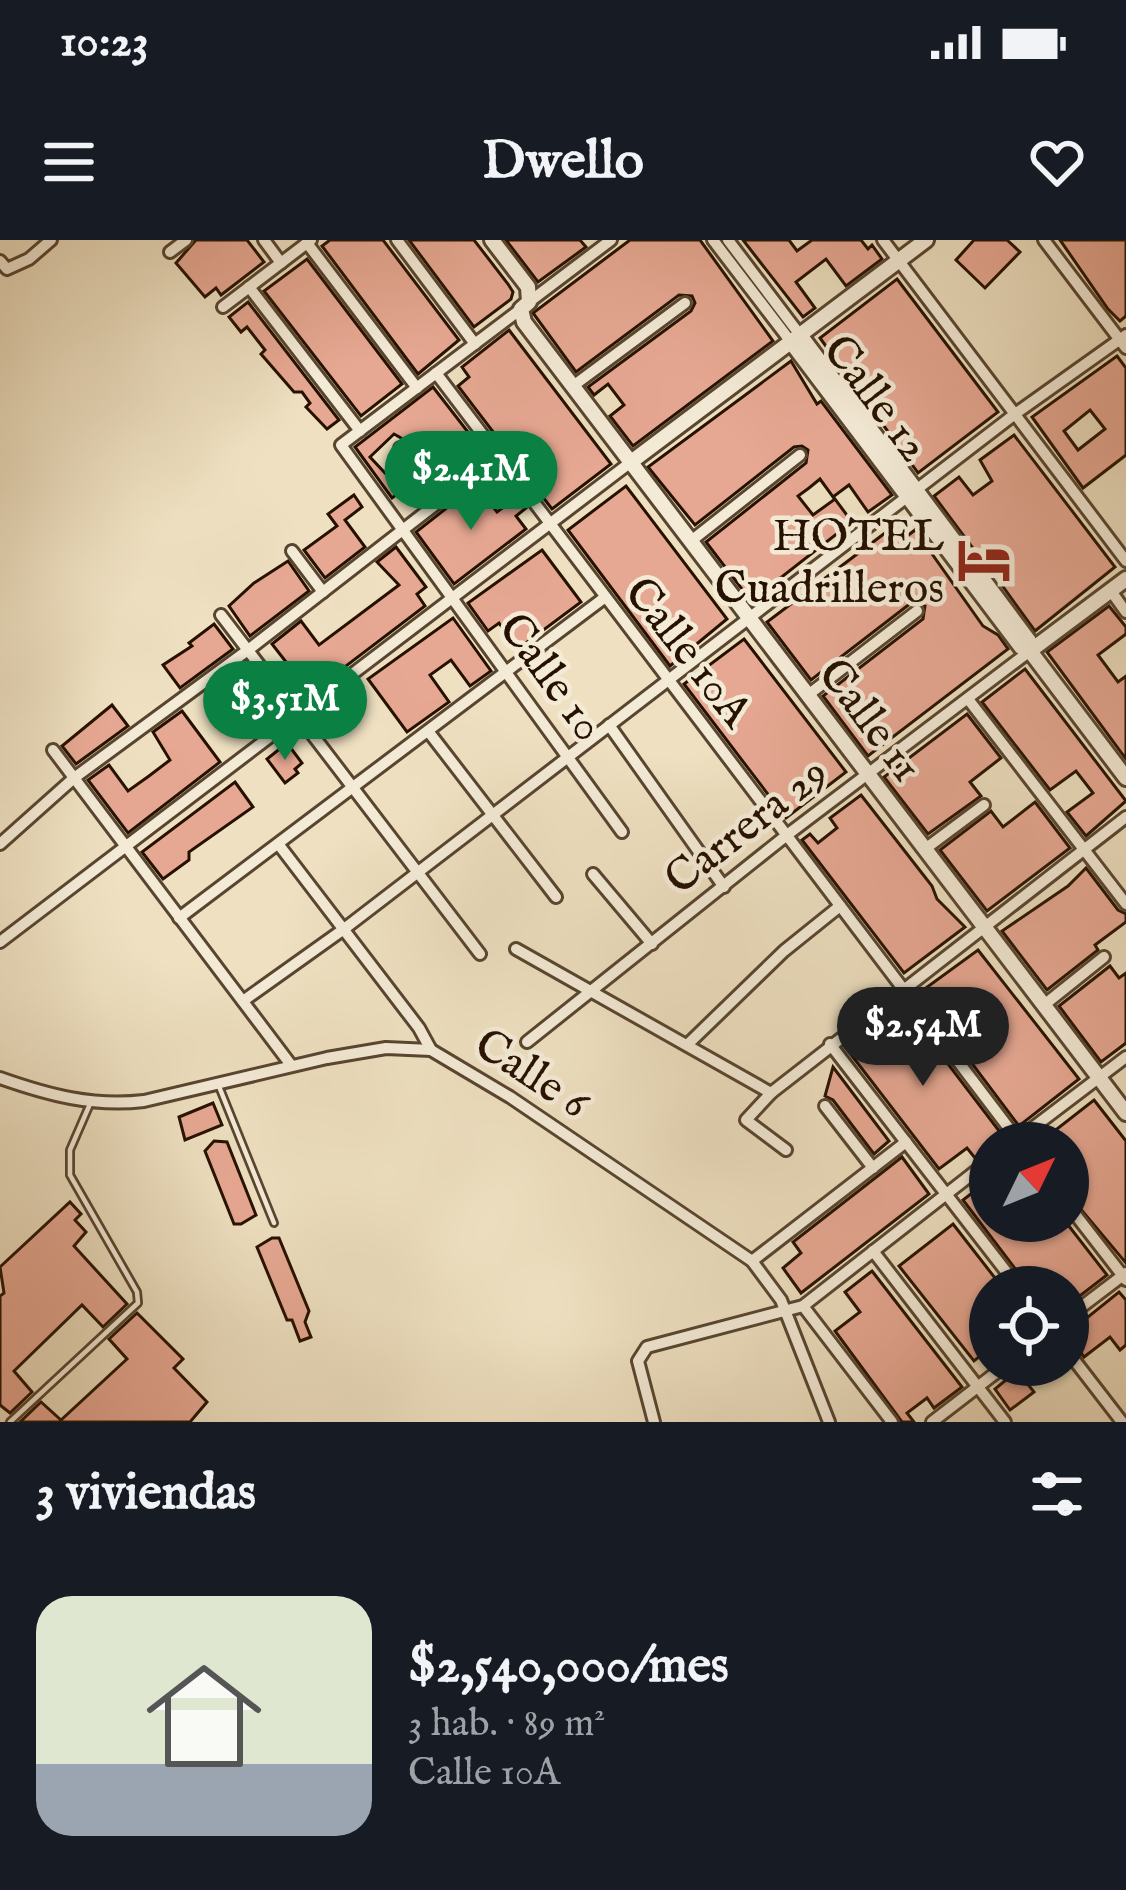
<!DOCTYPE html>
<html lang="es">
<meta charset="utf-8">
<style>
:root{--surface:#171b24;--page:#20242c;--text:#f1f3f6;--muted:#9ea1a6;--accent:#0b8043}
body{margin:0;font-family:"IM FELL English",serif;background:var(--page);color:var(--text);height:100vh;display:flex;flex-direction:column;font-size:45px;white-space:nowrap}
*{box-sizing:border-box;margin:0}
p{font-size:39px;color:var(--muted)}
.icon{flex:none;width:66px;height:66px;fill:none;stroke:currentColor;stroke-width:2;stroke-linecap:round;stroke-linejoin:round}
.map{position:relative;height:1182px;overflow:hidden}
.panel{display:flex;flex-direction:column;background:var(--surface);flex:1}
.panel>*{flex:none}
.needle{width:78px;rotate:47deg}
.buttons{position:absolute;left:969px;top:882px;display:grid;gap:24px}
.buttons a{display:grid;place-items:center;width:120px;height:120px;border-radius:50%;background:var(--surface);box-shadow:0 3px 9px #0004;font-size:60px}
.price{position:absolute;translate:-50% -102px;padding:0 27px;border-radius:42px;background:var(--accent);color:#fff;font-size:39px;line-height:78px;filter:drop-shadow(0 3px 6px #0008)}
.price::after{content:'';position:absolute;left:50%;top:72px;width:36px;height:27px;margin-left:-18px;background:inherit;clip-path:polygon(0 0,100% 0,50% 100%)}
.price.selected{background:#222;color:#fff}
ul{padding:0;list-style:none}
li{display:flex;align-items:center;gap:36px;height:300px;padding:0 36px}
li span{display:grid;place-items:center;flex:none;width:336px;height:240px;border-radius:36px;color:#555}
li>.icon{margin-inline-start:auto}
span .icon{width:144px;height:144px;fill:#fffc;stroke-width:1}
li b{font-size:51px}
h2{display:flex;justify-content:space-between;align-items:center;height:144px;padding:0 36px;font-size:51px}
.status{display:flex;justify-content:space-between;align-items:center;height:84px;padding:0 60px;background:var(--surface);direction:ltr}
.status svg{height:33px;fill:currentColor}
header{display:flex;justify-content:space-between;align-items:center;height:156px;padding:0 36px;background:var(--surface);font-size:54px;font-weight:700}
.map>svg:first-child{display:block}
</style>
<div class="status"><b>10:23</b><svg viewBox="0 0 49 12"><path d="M0 12V9h3v3zM5 12V6h3v6zM10 12V3h3v9zM15 12V0h3v12zM26 1h20v11H26zM47 4h2v5h-2z"/></svg></div>
<header><svg class="icon" aria-label="menu" viewBox="0 0 24 24"><path d="M4 6h16M4 12h16M4 18h16"/></svg>Dwello<svg class="icon" aria-label="heart" viewBox="0 0 24 24"><path d="M12 20l-8-8c-3-5 5-10 8-4 3-6 11-1 8 4z"/></svg></header>
<div class="map">
<svg width="1126" height="1182" viewBox="0 0 1126 1182">
<rect width="100%" height="100%" fill="#eee0c1"/>
<filter id="stains"><feTurbulence type="fractalNoise" baseFrequency=".00167" numOctaves="4"/><feColorMatrix values="0 0 0 0 .2 0 0 0 0 .09 0 0 0 0 .02 0 0 0 .5 -.17"/></filter>
<radialGradient id="worn" r=".72"><stop offset=".6" stop-color="#630" stop-opacity="0"/><stop offset="1" stop-color="#630" stop-opacity=".3"/></radialGradient>
<g fill="#e7a893" stroke="#261100" stroke-width="3" fill-rule="evenodd">
<polygon points="196,0 247,0 264,22 221,55 216,48 205,57 176,23"/>
<polygon points="330,0 383,0 459,100 418,134 322,6"/>
<polygon points="409,0 474,0 508,44 513,52 511,59 474,87"/>
<polygon points="506,0 580,0 586,7 538,42"/>
<polygon points="630,0 700,0 773,101 633,206 610,176 624,165 608,144 594,155 588,147 691,71 695,63 692,56 679,55 576,132 533,73"/>
<polygon points="743,0 789,0 797,11 812,0 861,0 868,9 872,5 882,19 846,46 826,19 796,42 815,68 803,77"/>
<polygon points="974,0 1007,0 1020,12 985,48 956,20"/>
<polygon points="1060,0 1126,0 1126,76 1120,81 1108,69"/>
<polygon points="307,19 402,144 361,176 264,51"/>
<polygon points="897,39 998,172 918,233 820,98"/>
<polygon points="248,62 339,180 327,189 306,167 310,163 302,152 294,152 261,114 265,110 247,87 241,92 229,77"/>
<polygon points="509,90 611,224 552,269 458,146 469,137 462,127"/>
<path d="M1117 116 1126 128V215L1083 248 1032 177ZM1090 170 1105 189 1078 210 1064 191Z"/>
<polygon points="791,121 817,164 821,161 892,255 868,272 849,245 833,257 820,239 809,248 798,256 813,275 835,259 852,282 751,361 706,302 806,223 808,210 802,206 794,207 695,285 648,227"/>
<polygon points="433,147 485,214 442,247 408,202 394,194 370,217 385,233 399,223 414,242 392,258 355,207"/>
<polygon points="1014,195 1115,327 1035,391 1001,344 1004,342 988,320 984,323 934,256 959,237 973,255 992,241 980,220"/>
<polygon points="476,245 497,272 517,257 526,268 516,276 526,289 454,344 416,292"/>
<polygon points="626,246 727,379 670,426 568,290"/>
<polygon points="354,255 362,267 345,280 365,307 325,338 304,310 337,286 328,274"/>
<polygon points="893,287 902,300 915,290 983,386 998,395 1008,409 868,516 823,456 923,379 925,366 920,362 911,363 811,440 767,382"/>
<polygon points="396,307 426,347 417,354 425,366 300,461 281,435 290,427 272,404 301,381 319,405 399,345 377,322"/>
<polygon points="542,310 581,362 518,409 499,383 488,391 468,363"/>
<polygon points="288,321 309,351 250,396 229,366 254,343"/>
<polygon points="1109,366 1126,387 1126,394 1098,415 1118,442 1126,436 1126,519 1047,412"/>
<polygon points="453,378 491,431 470,446 451,420 430,435 449,462 407,492 368,439"/>
<polygon points="214,384 233,409 180,448 163,425 192,406 189,403"/>
<polygon points="744,399 846,532 786,578 684,444"/>
<polygon points="1025,429 1126,561 1086,596 1067,572 1093,553 1076,531 1050,550 982,462"/>
<polygon points="112,465 128,486 76,524 62,506"/>
<polygon points="182,471 220,522 128,593 88,540 109,525 128,551 149,536 170,520 153,492"/>
<polygon points="967,474 1001,518 970,542 981,556 928,594 884,537"/>
<polygon points="287,503 302,523 295,529 298,533 285,543 267,519"/>
<polygon points="235,542 253,567 189,612 189,620 163,639 142,612"/>
<polygon points="861,555 932,646 937,659 965,687 904,733 802,600 810,594 818,603 837,588 830,578"/>
<polygon points="1035,562 1070,608 987,671 940,610 991,571 1003,587"/>
<polygon points="1086,628 1118,670 1126,674 1126,682 1095,705 1098,710 1047,750 1002,691 1068,646"/>
<polygon points="978,710 1079,839 1019,886 919,753"/>
<polygon points="1110,726 1119,738 1126,733 1126,803 1101,822 1059,766"/>
<polygon points="903,765 1003,896 975,918 967,908 939,929 846,808"/>
<polygon points="833,827 889,901 874,914 833,860 825,856"/>
<polygon points="1094,860 1126,901 1126,1023 1068,954 1068,903 1039,903"/>
<polygon points="213,863 222,885 185,900 179,877"/>
<polygon points="214,901 227,902 256,975 241,984 234,984 205,911"/>
<polygon points="902,917 929,954 801,1053 783,1028 801,1013 793,1002"/>
<polygon points="990,939 990,981 1065,981 1107,1035 1068,1065 1068,1047 1029,1047 963,960"/>
<polygon points="70,962 81,974 75,980 86,992 74,1006 127,1064 103,1087 82,1065 14,1131 32,1152 10,1173 0,1165 0,1056 4,1053 0,1027"/>
<polygon points="953,984 1002,1047 990,1047 990,1108 974,1121 899,1026"/>
<polygon points="272,998 279,998 309,1071 305,1082 311,1097 300,1101 292,1080 287,1080 257,1007"/>
<polygon points="872,1031 962,1147 934,1168 927,1158 907,1173 914,1182 902,1182 835,1091 860,1072 845,1052"/>
<polygon points="1119,1052 1126,1060 1126,1105 1120,1110 1110,1097 1084,1117 1068,1093"/>
<polygon points="137,1073 183,1119 174,1128 207,1162 190,1182 20,1182 41,1162 61,1180 127,1119 109,1099"/>
<polygon points="1024,1125 1047,1125 1026,1142 1034,1152 1010,1170 995,1149"/>
</g>
<g fill="none" stroke-linecap="round" stroke-linejoin="round">
<defs>
<g id="service">
<polyline points="218,844 274,983"/>
<polyline points="10,1182 138,1063 137,1052 70,935 70,910 90,864"/>
</g>
<g id="minor">
<polyline points="264,0 281,23"/>
<polyline points="397,0 475,104"/>
<polyline points="713,0 791,102"/>
<polyline points="728,0 800,95"/>
<polyline points="883,0 1126,321"/>
<polyline points="1044,0 1126,108"/>
<polyline points="307,3 417,148"/>
<polyline points="170,12 186,0"/>
<polyline points="0,21 7,29 29,19 51,0"/>
<polyline points="249,47 360,191"/>
<polyline points="529,62 611,0"/>
<polyline points="223,67 311,0"/>
<polyline points="521,69 341,205 622,592"/>
<polyline points="436,133 1020,903"/>
<polyline points="573,146 685,63"/>
<polyline points="400,208 441,261"/>
<polyline points="691,301 800,215"/>
<polyline points="292,311 323,352"/>
<polyline points="1111,351 1126,372"/>
<polyline points="221,375 480,714"/>
<polyline points="808,455 917,371"/>
<polyline points="968,459 1126,664"/>
<polyline points="609,485 724,647"/>
<polyline points="428,491 556,657"/>
<polyline points="53,510 291,825"/>
<polyline points="0,604 74,538 248,410 498,216"/>
<polyline points="279,605 419,788 431,810"/>
<polyline points="925,609 984,565"/>
<polyline points="593,634 652,704"/>
<polyline points="179,678 604,358"/>
<polyline points="0,702 631,222"/>
<polyline points="516,709 771,853"/>
<polyline points="243,761 344,689 1015,174 1126,95"/>
<polyline points="1044,765 1104,717"/>
<polyline points="527,802 787,595 1030,411"/>
<polyline points="830,804 1018,1047"/>
<polyline points="687,805 784,711 840,666"/>
<path d="M0 838C48 855 93 867 144 861L327 818 386 808 431 810 510 857 752 1021 781 1060 829 1182"/>
<polyline points="825,866 873,928"/>
<polyline points="1014,902 1126,817"/>
<polyline points="786,910 746,880 771,853 1126,577"/>
<polyline points="1068,965 1126,1040"/>
<polyline points="873,1011 1005,1182"/>
<polyline points="752,1021 906,902"/>
<polyline points="803,1066 892,1182"/>
<polyline points="1068,1077 1126,1033"/>
<polyline points="1068,1112 1122,1182"/>
<polyline points="654,1182 638,1121 647,1107 803,1066 990,920"/>
<polyline points="932,1182 1006,1125"/>
</g>
<g id="tertiary">
<polyline points="492,0 528,47 529,62 521,69 524,82 1126,873"/>
<polyline points="800,95 1029,401 1030,411"/>
<polyline points="791,102 1021,407 1030,411 1126,538"/>
<polyline points="631,222 926,0"/>
<polyline points="1030,411 1126,339"/>
</g>
</defs>
<use href="#service" stroke="#584530" stroke-width="10"/>
<use href="#minor" stroke="#584530" stroke-width="16"/>
<use href="#tertiary" stroke="#584530" stroke-width="20"/>
<use href="#service" stroke="#f4ebd7" stroke-width="4.5"/>
<use href="#minor" stroke="#f4ebd7" stroke-width="10"/>
<use href="#tertiary" stroke="#f4ebd7" stroke-width="14"/>
</g>
<defs>
<symbol id="hotel-bare" viewBox="-9 -9 18 18"><path d="M-6-4.5h1.5V1H6V5H4.5V3h-9V5H-6ZM-4 0a1.8 1.8 0 1 1 3.6 0ZM.5 0V-2.5h3Q6-2.5 6 0Z" fill="#8f2418" stroke="#f4ebd7" stroke-width="2.5" paint-order="stroke"/></symbol>
</defs>
<g fill-rule="evenodd">
<use href="#hotel-bare" x="946" y="282" width="76" height="76"/>
</g>
<g text-anchor="middle" stroke-width="9" stroke-linejoin="round" paint-order="stroke">
<g font-size="45" fill="#261100" stroke="#f4ebd7">
<text transform="translate(878 157) rotate(53)" y="16">Calle 12</text>
<text transform="translate(690 411) rotate(52)" y="16">Calle 10A</text>
<text transform="translate(553 436) rotate(54)" y="16">Calle 10</text>
<text transform="translate(872 479) rotate(53)" y="16">Calle 11</text>
<text transform="translate(745 584) rotate(-38)" y="16">Carrera 29</text>
<text transform="translate(533 832) rotate(33)" y="16">Calle 6</text>
</g>
<g font-size="45" fill="#261100" stroke="#f4ebd7" text-anchor="end">
<text x="944" y="310">HOTEL<tspan x="944" dy="52">Cuadrilleros</tspan></text>
</g>
</g>
<rect width="100%" height="100%" filter="url(#stains)"/>
<rect width="100%" height="100%" fill="url(#worn)"/>
</svg>
<div class="buttons">
<a><svg class="needle" viewBox="-14 -14 28 28"><path d="M0-13l5 13h-10z" fill="#e53935"/><path d="M0 13l5-13h-10z" fill="#9ea1a6"/></svg></a>
<a><svg class="icon" aria-label="locate" viewBox="0 0 24 24"><circle cx="12" cy="12" r="6"/><path d="M12 2v4M12 18v4M2 12h4M18 12h4"/></svg></a>
</div>
<b class="price" style="left:471px;top:293px">$2.41M</b>
<b class="price" style="left:285px;top:523px">$3.51M</b>
<b class="price selected" style="left:923px;top:849px">$2.54M</b>
</div>
<section class="panel">
<h2>3 viviendas<svg class="icon" aria-label="filters" viewBox="0 0 24 24"><path d="M4 7h16M4 17h16"/><circle cx="9" cy="7" r="2"/><circle cx="15" cy="17" r="2"/></svg></h2>
<ul>
<li><span style="background:linear-gradient(#dfe7d0 70%,#9aa5b1 0)"><svg class="icon" aria-label="home" viewBox="0 0 24 24"><path d="M3 11l9-7 9 7M6 9v11h12V9"/></svg></span><div><b>$2,540,000/mes</b><p>3 hab. · 89 m²</p><p>Calle 10A</p></div></li>
</ul>
</section>
